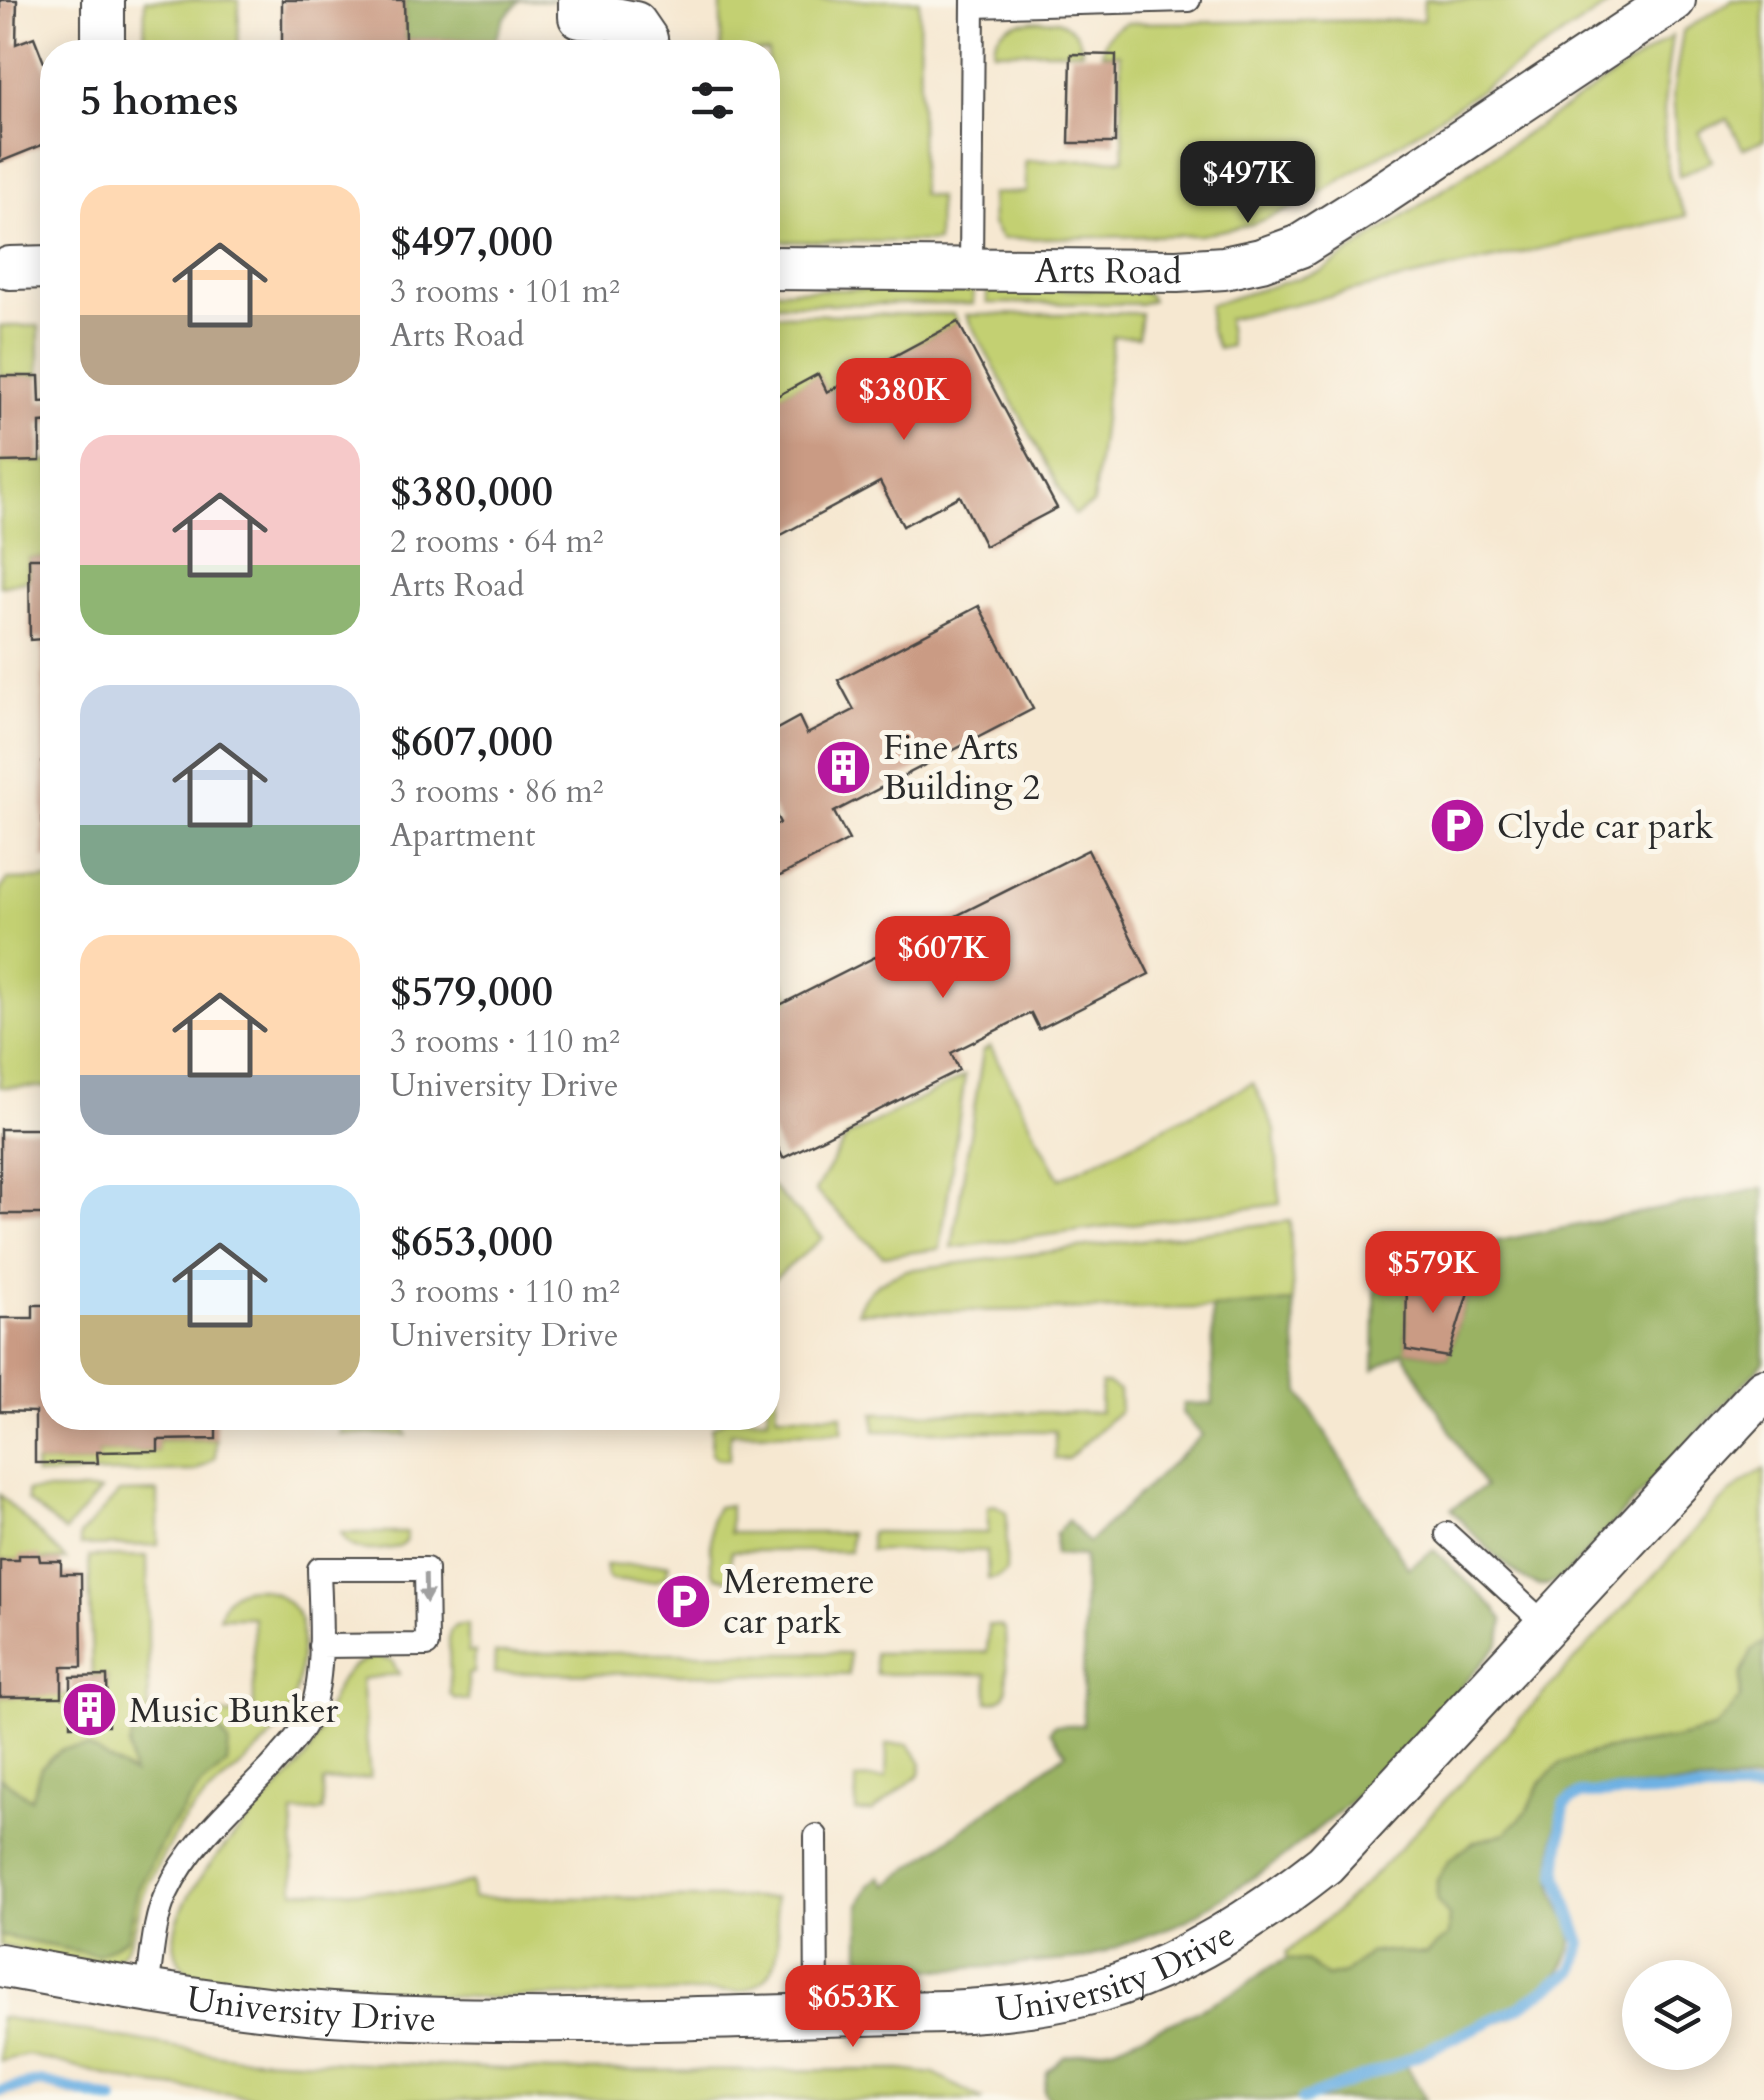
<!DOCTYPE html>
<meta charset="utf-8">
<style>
:root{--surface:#fff;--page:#f6f6f6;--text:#202124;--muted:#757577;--accent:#d93025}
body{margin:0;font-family:Cardo,serif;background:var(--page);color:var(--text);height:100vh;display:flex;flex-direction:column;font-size:38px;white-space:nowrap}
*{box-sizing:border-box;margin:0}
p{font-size:32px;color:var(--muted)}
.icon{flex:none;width:55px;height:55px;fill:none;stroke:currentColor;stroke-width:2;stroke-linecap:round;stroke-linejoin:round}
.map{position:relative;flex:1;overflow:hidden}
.sheet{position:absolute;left:40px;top:40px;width:740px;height:1390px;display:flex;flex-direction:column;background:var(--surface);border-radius:40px;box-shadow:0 5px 25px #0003}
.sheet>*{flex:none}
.buttons{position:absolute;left:1622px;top:1960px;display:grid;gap:20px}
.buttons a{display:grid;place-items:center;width:110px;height:110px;border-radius:50%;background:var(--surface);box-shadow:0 5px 25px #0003;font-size:50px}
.price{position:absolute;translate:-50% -85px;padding:0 22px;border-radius:20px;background:var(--accent);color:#fff;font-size:32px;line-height:65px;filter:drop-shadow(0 2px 5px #0008)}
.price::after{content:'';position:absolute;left:50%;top:60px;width:30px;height:22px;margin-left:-15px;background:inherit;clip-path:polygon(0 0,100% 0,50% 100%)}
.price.current{background:#222;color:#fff}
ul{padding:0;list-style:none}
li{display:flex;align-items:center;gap:30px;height:250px;padding:0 40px}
li span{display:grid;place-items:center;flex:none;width:280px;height:200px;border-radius:30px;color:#555}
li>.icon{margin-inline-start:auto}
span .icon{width:120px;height:120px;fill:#fffc;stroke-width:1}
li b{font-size:42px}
h2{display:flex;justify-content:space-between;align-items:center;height:120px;padding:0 40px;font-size:42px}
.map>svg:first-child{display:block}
</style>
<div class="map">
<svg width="1764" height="2100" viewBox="0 0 1764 2100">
<rect width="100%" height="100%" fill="#fbf7ec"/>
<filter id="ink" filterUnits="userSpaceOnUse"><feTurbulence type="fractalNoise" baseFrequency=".01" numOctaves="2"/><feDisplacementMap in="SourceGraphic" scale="20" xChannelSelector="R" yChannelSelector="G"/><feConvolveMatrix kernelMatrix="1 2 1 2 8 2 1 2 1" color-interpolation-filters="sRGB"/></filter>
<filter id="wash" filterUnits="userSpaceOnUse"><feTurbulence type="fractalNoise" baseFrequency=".0048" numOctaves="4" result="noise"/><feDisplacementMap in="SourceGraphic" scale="40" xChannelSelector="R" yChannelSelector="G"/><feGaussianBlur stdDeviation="2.25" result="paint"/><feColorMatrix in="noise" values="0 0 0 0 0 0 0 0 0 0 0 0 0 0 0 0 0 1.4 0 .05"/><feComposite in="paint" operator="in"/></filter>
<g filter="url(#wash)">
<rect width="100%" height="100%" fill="#f6e8d1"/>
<g fill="#c3d072" stroke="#777e4e" stroke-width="2.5">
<polygon points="145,0 239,0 238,52 144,52"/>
<polygon points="721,0 919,0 921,195 938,197 937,242 768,241 768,52 721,52"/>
<path d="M1424 0H1616L1406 139 1303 204 1252 224 1201 235 1001 239 992 224 991 194 1026 192 1025 161 1124 159 1120 54 1102 53C1105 36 1111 30 1126 23L1423 20Z"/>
<polygon points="1733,0 1764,0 1764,140 1743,149 1728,119 1699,132 1712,161 1679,176 1673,94 1683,31"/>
<path d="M1058 20C1073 29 1080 33 1082 51H993C997 16 1031 21 1058 20Z"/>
<path d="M1672 36C1665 84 1659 130 1670 179 1673 191 1681 204 1686 216L1227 319 1230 346 1218 349 1210 330 1209 305 1322 271Z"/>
<polygon points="973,289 973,304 768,304 768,290"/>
<polygon points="1128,289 1148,294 1152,300 1140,304 987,303 987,290"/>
<polygon points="1141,313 1138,337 1113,336 1093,504 1074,515 966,315"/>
<polygon points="953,314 958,322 827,392 818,375 768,401 768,315"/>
<rect x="0" y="326" width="39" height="50"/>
<polygon points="52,461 52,558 29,558 28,580 0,586 0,462"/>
<polygon points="52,879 52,1087 0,1087 0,890 8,880"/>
<polygon points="768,953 792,999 768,1011"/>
<polygon points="990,1046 1060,1179 1253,1083 1275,1130 1280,1204 952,1248 983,1052"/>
<polygon points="965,1076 940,1249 883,1256 815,1191 847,1137"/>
<polygon points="768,1183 823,1238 768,1284"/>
<path d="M1290 1221 1293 1302 1212 1308 857 1312C868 1285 882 1280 907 1270Z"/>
<polygon points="1101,1384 1108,1384 1119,1391 1120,1410 1068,1459 1055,1459 1055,1431 875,1431 874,1413 1100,1412"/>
<polygon points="771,1387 776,1387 777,1415 842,1415 842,1432 730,1433 729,1460 716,1458 711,1453 712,1428 727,1418 768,1418 768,1390"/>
<path d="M392 1418 401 1421 407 1435 340 1434C347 1413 373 1418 392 1418Z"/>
<polygon points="216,1439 215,1458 195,1471 36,1475 35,1463 97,1463 97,1452 157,1451 158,1440"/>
<path d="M1764 1469V1642L1752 1650 1741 1675 1740 1700 1714 1729 1675 1739 1602 1750 1541 1781 1528 1810 1506 1833 1474 1842 1437 1880V1900L1449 1916 1448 1936 1426 1954 1385 1951 1369 1953 1345 1973 1326 1977 1307 1962 1287 1959 1286 1953 1334 1913 1386 1863 1683 1544C1708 1515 1730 1488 1764 1469Z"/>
<polygon points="27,1491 100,1491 65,1532 27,1501"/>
<polygon points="158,1492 158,1545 80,1546 80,1536 119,1493"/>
<polygon points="0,1495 66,1560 0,1560"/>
<polygon points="730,1505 730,1533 850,1533 850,1551 731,1551 730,1579 716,1577 712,1571 711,1564 711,1519 717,1507"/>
<path d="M995 1505 1006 1512 1007 1519 1006 1571C1001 1577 996 1579 988 1579L987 1551 870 1550V1532L988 1533V1506Z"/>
<path d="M341 1533H407L405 1542 399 1547C377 1551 351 1555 341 1533Z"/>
<path d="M147 1556 149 1715 254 1714 253 1617H219C221 1610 223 1602 229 1597 250 1575 297 1597 301 1625 303 1638 301 1651 300 1664 296 1740 243 1757 196 1807 180 1823 169 1845 158 1865 152 1876 146 1887 142 1899 135 1920 136 1947 113 1959 95 1968 23 1950 0 1946V1697L71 1695 72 1725 108 1724 107 1676H92L89 1557Z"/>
<polygon points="669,1564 666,1575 655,1581 617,1581 611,1580 607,1576 605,1565"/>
<polygon points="468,1624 468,1652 475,1652 474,1673 468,1674 468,1701 454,1698 450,1694 449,1638 450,1631 455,1626"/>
<path d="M988 1625 1001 1626 1005 1631 1007 1687C1006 1699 999 1701 988 1702L987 1674H876L874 1653 987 1652Z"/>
<polygon points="495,1653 849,1653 849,1675 494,1673"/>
<path d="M377 1657 392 1661 399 1674 361 1679 370 1778 323 1782V1811L293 1813 294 1891H439L471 1882 473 1898H775C776 1937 789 1977 743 1991L491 1998 228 1986C213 1982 190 1979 181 1964 143 1907 276 1799 306 1758 330 1724 327 1665 377 1657Z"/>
<polygon points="887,1744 908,1744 922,1763 920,1774 872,1812 856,1812 856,1779 886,1778"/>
<polygon points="0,2017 232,2057 551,2071 901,2070 934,2074 983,2100 279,2100 137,2083 28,2055 0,2061"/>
</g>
<g fill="#9ab264" stroke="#626e48" stroke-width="2.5">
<polygon points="404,0 556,0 520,0 504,18 495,40 405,39"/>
<path d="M1764 1188V1362L1567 1573C1558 1581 1551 1587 1538 1585 1517 1581 1466 1527 1451 1509L1484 1487 1403 1352 1374 1370 1376 1248 1378 1244 1397 1268 1424 1269 1422 1280 1408 1277 1406 1350 1448 1357 1469 1289 1447 1284 1450 1274 1463 1248Z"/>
<polygon points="1293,1302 1300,1392 1408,1568 1434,1550 1495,1608 1503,1621 1500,1643 1426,1727 1347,1805 1273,1865 1184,1922 1088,1958 988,1967 887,1972 868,1968 860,1954 860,1904 869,1885 880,1876 887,1885 1066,1753 1050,1731 1054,1725 1083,1725 1084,1556 1055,1554 1056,1534 1068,1520 1088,1543 1202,1435 1182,1413 1183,1404 1213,1404 1212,1308"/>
<path d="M1764 1642V1781L1600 1789C1591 1790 1578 1789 1570 1794 1554 1804 1550 1872 1554 1890 1558 1908 1574 1922 1572 1941 1569 1971 1534 2003 1510 2017L1405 2062 1426 2100H1049L1044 2091 1047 2072 1064 2057 1116 2046 1184 2017 1244 1987 1270 1967 1287 1959 1307 1962 1327 1977 1345 1973 1369 1953 1385 1951 1426 1954 1448 1936 1449 1916 1437 1901V1880L1449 1860 1474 1842 1506 1833 1528 1810 1541 1782 1561 1763 1602 1750 1675 1739 1714 1729 1740 1700 1741 1675 1752 1650Z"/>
<polygon points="158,1719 217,1727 229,1743 227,1764 200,1787 166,1834 138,1890 127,1938 97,1955 0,1936 0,1777 31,1799 41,1767 62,1749 88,1747 132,1774 129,1745 134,1728"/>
</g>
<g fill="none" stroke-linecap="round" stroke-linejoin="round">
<g stroke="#6eb1e3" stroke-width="12">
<polyline points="0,2091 41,2082 113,2100"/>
<polyline points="1302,2100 1393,2066 1521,2006 1574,1970 1581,1944 1557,1874 1564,1804 1580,1794 1764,1790"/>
</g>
</g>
<g id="blocks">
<g fill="#ca9b84">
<polygon points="0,0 17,0 16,44 34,37 52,83 52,141 0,162"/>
<polygon points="282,0 404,0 405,39 618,40 619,52 282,52"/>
<polygon points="1071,54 1116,55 1115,143 1069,143"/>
<polygon points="958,322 1057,508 985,546 960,496 903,526 880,482 768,542 768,401 818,374 827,392"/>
<polygon points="0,376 39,376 40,402 52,401 52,422 40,423 40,461 0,462"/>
<polygon points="29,558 52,558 52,858 43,858 42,639 30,640"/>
<polygon points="979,606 1033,709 834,812 849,840 778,877 768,857 768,829 780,823 768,800 768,734 799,717 807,734 854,710 838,680"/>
<polygon points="1088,850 1149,974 1039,1029 1031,1013 951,1053 959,1070 783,1158 768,1126 768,1011 913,938 933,978 959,965 938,925"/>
<rect x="0" y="1129" width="52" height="85"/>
<polygon points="1407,1277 1469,1289 1448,1357 1406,1350"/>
<polygon points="33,1305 52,1305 52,1418 216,1418 216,1439 158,1440 158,1451 97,1452 98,1463 35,1463 35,1412 0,1411 0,1318 33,1318"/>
<polygon points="19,1555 39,1555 40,1561 61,1561 61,1574 81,1574 82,1667 62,1667 62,1697 0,1697 0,1560 19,1560"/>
<polygon points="107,1676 108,1725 71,1725 71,1677"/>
</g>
</g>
</g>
<g filter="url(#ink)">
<use href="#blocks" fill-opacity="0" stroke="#494744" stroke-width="2.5"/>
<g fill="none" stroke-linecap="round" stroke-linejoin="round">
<defs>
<g id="lane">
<polyline points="973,6 1189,0"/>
<polyline points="971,268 973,0"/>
<polyline points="1447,1534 1546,1625"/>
<polyline points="816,1836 817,2015"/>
<path d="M147 1990C152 1959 153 1921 167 1892 189 1845 233 1806 269 1769 284 1752 301 1735 310 1714 326 1677 320 1610 319 1569H426L427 1645 320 1646"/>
</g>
<g id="street">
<polyline points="580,0 580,17 615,19 635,23 646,39 648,52"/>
<polyline points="103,52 103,0"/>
<polyline points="10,268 52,267"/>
<path id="s1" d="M768 268 1177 271 1224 268 1261 260 1300 246 1376 198 1674 0"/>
<path id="s2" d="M0 1965C109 1985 220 2006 331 2014 536 2027 742 2016 946 2012 997 2010 1049 2005 1098 1991 1181 1967 1258 1917 1325 1864L1764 1390"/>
</g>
</defs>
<use href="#lane" stroke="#494744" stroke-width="26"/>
<use href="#street" stroke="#494744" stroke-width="46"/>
<use href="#lane" stroke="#fff" stroke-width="22"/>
<use href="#street" stroke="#fff" stroke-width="42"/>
</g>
<defs><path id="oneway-solid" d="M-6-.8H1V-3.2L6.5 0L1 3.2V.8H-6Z" transform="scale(2.5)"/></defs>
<use fill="#a0a0a0" href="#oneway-solid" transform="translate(426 1588) rotate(89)"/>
</g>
<defs>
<symbol id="building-disc" viewBox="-11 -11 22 22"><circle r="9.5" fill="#b5179e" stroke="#fbf7ec"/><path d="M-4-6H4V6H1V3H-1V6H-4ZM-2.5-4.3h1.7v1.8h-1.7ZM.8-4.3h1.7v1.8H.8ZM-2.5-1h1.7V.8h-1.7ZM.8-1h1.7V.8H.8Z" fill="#fff"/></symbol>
<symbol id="parking-disc" viewBox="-11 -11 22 22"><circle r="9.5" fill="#b5179e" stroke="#fbf7ec"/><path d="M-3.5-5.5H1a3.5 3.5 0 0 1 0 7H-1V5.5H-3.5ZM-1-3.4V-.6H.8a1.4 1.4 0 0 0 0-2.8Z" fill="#fff"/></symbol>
</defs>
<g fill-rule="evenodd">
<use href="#building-disc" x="812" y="736" width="63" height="63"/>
<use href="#parking-disc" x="1426" y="794" width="63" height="63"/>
<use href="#parking-disc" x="652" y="1570" width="63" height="63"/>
<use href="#building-disc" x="58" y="1678" width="63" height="63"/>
</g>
<g text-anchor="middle" stroke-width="10" stroke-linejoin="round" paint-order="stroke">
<g font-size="35" fill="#2b2b2b" stroke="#fbf7ec">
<text dy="12" stroke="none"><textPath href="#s1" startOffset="340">Arts Road</textPath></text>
<text dy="12" stroke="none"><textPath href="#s2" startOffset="1125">University Drive</textPath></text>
<text dy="12" stroke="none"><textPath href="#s2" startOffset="315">University Drive</textPath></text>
</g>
<g font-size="35" fill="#2b2b2b" stroke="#fbf7ec" text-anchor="start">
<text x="883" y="759">Fine Arts<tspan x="883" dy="40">Building 2</tspan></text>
<text x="1497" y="838">Clyde car park</text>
<text x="723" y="1593">Meremere<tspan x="723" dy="40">car park</tspan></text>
<text x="129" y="1722">Music Bunker</text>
</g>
</g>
</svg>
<div class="buttons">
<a><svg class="icon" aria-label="layers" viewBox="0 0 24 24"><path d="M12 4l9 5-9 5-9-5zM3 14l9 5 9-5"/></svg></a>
</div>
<b class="price current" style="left:1248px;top:226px">$497K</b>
<b class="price" style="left:904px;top:443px">$380K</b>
<b class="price" style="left:943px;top:1001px">$607K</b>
<b class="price" style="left:1433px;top:1316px">$579K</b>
<b class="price" style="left:853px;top:2050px">$653K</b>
<section class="sheet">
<h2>5 homes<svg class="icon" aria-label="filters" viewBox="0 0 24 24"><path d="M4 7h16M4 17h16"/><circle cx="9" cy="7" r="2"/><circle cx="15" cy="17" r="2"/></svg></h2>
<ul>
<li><span style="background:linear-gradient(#ffd9b3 65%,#b9a48a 0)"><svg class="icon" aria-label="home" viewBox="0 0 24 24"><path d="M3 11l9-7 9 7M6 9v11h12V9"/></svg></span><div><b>$497,000</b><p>3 rooms · 101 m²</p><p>Arts Road</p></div></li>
<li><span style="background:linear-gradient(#f6c9c9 65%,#8fb573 0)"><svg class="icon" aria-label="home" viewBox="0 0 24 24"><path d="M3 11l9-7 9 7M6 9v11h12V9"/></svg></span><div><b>$380,000</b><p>2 rooms · 64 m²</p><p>Arts Road</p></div></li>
<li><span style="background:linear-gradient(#c9d6e8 70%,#7fa58c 0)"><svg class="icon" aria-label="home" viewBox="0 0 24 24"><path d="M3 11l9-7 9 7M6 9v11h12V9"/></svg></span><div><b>$607,000</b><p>3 rooms · 86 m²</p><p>Apartment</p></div></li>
<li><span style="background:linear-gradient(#ffd9b3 70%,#9aa5b1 0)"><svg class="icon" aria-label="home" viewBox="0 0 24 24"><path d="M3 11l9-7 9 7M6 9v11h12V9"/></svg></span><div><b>$579,000</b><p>3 rooms · 110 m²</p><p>University Drive</p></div></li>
<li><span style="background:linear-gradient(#bfe0f5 65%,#c2b280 0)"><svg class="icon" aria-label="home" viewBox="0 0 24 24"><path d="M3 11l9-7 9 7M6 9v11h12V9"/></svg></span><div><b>$653,000</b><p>3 rooms · 110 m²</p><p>University Drive</p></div></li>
</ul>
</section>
</div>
